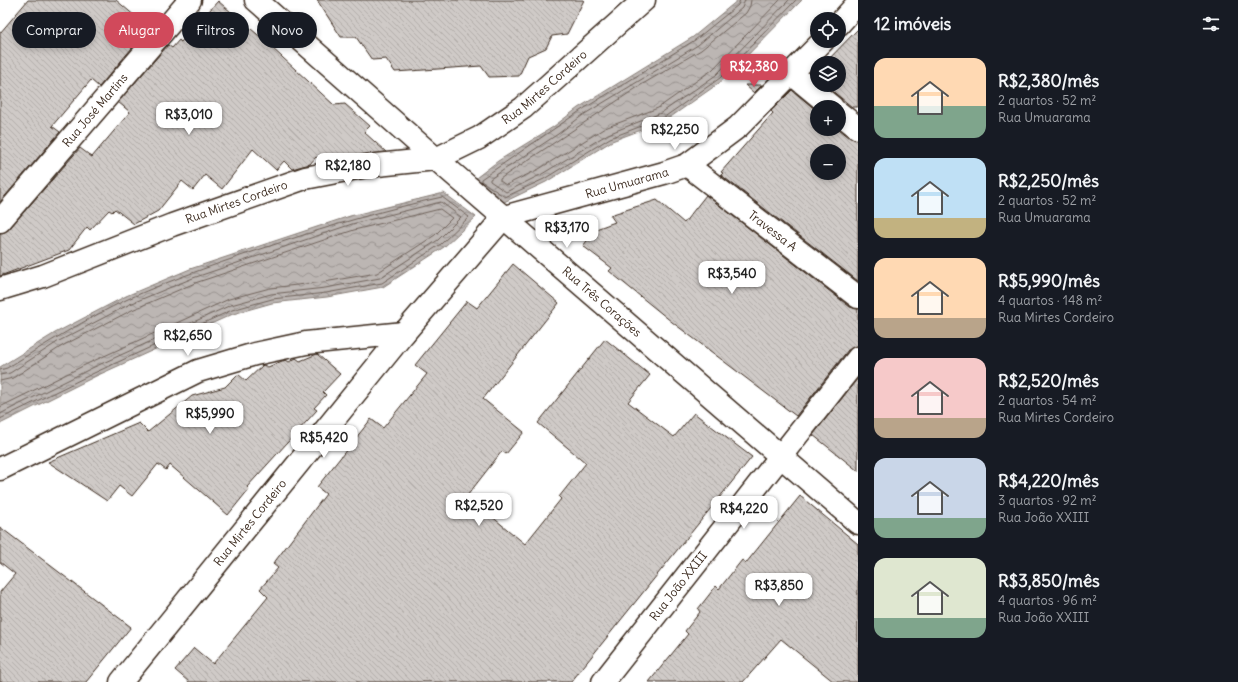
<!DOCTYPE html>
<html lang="pt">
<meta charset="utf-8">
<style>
:root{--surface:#171b24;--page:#20242c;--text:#f1f3f6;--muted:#9ea1a6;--accent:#d1495b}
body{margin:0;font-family:Delius,sans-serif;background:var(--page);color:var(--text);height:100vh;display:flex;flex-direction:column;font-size:15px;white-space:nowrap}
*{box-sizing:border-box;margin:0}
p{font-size:13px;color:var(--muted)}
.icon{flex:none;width:22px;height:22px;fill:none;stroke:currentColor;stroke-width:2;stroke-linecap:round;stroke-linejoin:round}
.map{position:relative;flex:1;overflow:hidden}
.side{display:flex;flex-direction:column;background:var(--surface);width:380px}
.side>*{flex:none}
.banner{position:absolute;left:12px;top:12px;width:380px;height:36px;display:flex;gap:8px}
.buttons{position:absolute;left:810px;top:12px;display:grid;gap:8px}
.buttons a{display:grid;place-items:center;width:36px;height:36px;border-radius:50%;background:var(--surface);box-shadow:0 2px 6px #0003;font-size:20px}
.price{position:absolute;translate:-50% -34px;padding:0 9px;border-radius:8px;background:#fff;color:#222;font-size:13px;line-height:26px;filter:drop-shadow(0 1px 2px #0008)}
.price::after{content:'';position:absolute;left:50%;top:24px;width:12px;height:9px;margin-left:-6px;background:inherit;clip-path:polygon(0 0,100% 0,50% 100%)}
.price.on{background:var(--accent);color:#fff}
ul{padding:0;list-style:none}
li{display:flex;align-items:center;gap:12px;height:100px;padding:0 16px}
li span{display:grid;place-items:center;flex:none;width:112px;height:80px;border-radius:12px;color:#555}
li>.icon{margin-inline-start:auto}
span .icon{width:48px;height:48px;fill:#fffc;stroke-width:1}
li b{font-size:17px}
h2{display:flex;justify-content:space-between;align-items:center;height:48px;padding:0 16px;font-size:17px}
.tag{padding:0 14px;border-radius:18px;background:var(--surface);box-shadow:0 2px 6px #0003;font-size:14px;line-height:36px}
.tag.on{background:var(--accent);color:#fff}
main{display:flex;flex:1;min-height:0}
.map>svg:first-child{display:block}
</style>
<main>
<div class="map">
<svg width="858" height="682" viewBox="0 0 858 682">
<defs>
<pattern id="water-waves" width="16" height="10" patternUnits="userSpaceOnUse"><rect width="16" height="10" fill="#bcb6b3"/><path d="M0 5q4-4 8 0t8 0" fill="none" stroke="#9a9491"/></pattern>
<pattern id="building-back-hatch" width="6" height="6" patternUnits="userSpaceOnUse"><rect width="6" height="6" fill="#cfcac7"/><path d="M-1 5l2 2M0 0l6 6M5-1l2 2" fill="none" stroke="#b3aeaa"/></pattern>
</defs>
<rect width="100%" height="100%" fill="#fff"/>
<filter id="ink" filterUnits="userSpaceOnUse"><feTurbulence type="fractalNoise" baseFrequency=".025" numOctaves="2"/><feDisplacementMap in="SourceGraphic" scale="8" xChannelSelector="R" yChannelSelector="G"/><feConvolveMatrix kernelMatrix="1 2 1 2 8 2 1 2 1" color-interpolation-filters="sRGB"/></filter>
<g filter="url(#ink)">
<g fill="url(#water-waves)" stroke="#887e77">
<polygon points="738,0 802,0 722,81 665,121 612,141 546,182 504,202 472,181 498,161 553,127 578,108 693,37"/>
<polygon points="444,193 476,217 444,247 383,287 327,297 272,303 233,314 96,376 0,424 0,367 55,333 126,296 190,269 350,216"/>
</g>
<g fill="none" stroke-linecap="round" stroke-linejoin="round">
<g stroke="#6f625a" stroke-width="1">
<polyline points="740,0 738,5 695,40 580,111 481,179 481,181 505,197 544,179 610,138 663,118 720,78 796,0"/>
<polyline points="745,0 742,8 698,45 583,115 558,134 490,179 490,181 506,192 542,174 608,134 661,113 716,75 789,0"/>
<polyline points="751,0 750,6 746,13 701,50 641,85 507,174 500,179 500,181 506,185 539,169 605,128 658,108 712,70 780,0"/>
<path d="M0 370 7 368C47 343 86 319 128 299 177 277 228 260 279 243 333 225 387 209 442 197L469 217 441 244 382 283 326 293 272 299 232 310 94 373 0 419"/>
<polyline points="0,375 10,373 59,341 130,304 193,278 352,224 441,202 461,217 438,240 380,278 325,288 271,294 231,305 92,368 0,414"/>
<polyline points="0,381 13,378 62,346 132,310 195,283 354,230 440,209 452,218 435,235 377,273 324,282 270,288 229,299 89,363 0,407"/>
</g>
</g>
<g fill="url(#building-back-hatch)" stroke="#3b2a1e" fill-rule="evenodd">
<polygon points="28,0 116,0 149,28 99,87 91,80 52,126 60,132 0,202 0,33"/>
<polygon points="317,0 584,0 567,34 552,36 546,48 528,56 519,76 489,77 481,66 395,72 386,59 372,60 356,37 341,37"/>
<polygon points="218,1 257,34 334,105 345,104 370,126 364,132 386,152 322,162 316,157 310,164 292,169 284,161 276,170 253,149 222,189 205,175 193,190 182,181 158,211 134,224 115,209 112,212 109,210 90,230 87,227 69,250 0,276 0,233 9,229 80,148 92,157 130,112 118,102 168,45 172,48 179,40 181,42"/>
<polygon points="858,29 858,107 852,107 825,85 839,85 839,63 825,63"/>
<polygon points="745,85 762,85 754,93"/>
<path d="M792 90 817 111V129H839L850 138 858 140V281L721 175 723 173 721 172 773 113 771 111ZM817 151H839V173H817Z"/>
<polygon points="706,195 850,307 858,309 858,346 848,350 796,416 672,322 609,271 612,268 583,246 596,229 615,222 610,215 657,200 684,223"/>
<polygon points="513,264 559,303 483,399 524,432 506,454 502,451 467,496 525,544 561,499 559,497 586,463 538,423 605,339 650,375 628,402 674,437 694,413 752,457 571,682 189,682 175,670 194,648 213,664 268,597 260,589 278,568 273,564 326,494 317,487 371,419 383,428 427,374 415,365 467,301 477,308"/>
<polygon points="317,354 340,374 323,392 326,395 314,408 317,410 247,487 249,489 228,515 170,465 166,470 158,464 132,496 119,486 107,501 48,462 139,423 148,432 192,396 225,387 238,374 246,381 263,365 268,367 282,361 286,360 289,362 296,358 300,361"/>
<polygon points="858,378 858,471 813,435"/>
<polygon points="800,496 858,544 858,682 834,682 781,639 743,682 649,682 688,634 685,631 700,612 698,609 716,586 719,589 742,560 746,563"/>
<polygon points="0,527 131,627 86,682 0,682 0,592 15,574 0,562"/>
</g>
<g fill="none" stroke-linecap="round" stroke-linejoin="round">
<defs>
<g id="minor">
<path id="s1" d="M256 0 436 159 858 523"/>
<polyline points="839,24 858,3"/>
<polyline points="792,74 832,107"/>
<polyline points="839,113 858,128"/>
<path id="s2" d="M687 165 858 297"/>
<path id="s3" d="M0 221 190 0"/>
<path id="s4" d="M0 289 43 276 172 225 305 178 367 166 436 159 479 138 523 108 644 0"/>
<polyline points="0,469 198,371 255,354 306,343 404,333"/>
<path id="s5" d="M121 682 404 333 504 217 664 173 687 165 738 127 823 41"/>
<path id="s6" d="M603 682 858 358"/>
</g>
</defs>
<use href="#minor" stroke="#3b2a1e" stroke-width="25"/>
<use href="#minor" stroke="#fff" stroke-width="22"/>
</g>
</g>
<g text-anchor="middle" stroke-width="3.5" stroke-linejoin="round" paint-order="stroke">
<g font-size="12" fill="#3b2a1e" stroke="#fff">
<text dy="4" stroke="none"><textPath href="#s4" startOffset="588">Rua Mirtes Cordeiro</textPath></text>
<text dy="4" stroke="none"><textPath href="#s3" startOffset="146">Rua José Martins</textPath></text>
<text dy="4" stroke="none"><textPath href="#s5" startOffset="730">Rua Umuarama</textPath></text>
<text dy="4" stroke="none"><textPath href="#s4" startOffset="252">Rua Mirtes Cordeiro</textPath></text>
<text dy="4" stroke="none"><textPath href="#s2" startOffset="108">Travessa A</textPath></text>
<text dy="4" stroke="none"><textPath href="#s1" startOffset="459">Rua Três Corações</textPath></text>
<text dy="4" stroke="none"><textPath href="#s5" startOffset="205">Rua Mirtes Cordeiro</textPath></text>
<text dy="4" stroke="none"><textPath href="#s6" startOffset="122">Rua João XXIII</textPath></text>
</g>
</g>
</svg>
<div class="buttons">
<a><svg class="icon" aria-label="locate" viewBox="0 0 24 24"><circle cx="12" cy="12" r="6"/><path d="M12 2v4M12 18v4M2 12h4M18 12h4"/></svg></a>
<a><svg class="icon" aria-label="layers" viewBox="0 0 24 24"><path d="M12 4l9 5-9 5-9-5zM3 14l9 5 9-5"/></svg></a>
<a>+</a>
<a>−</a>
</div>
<b class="price on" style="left:754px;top:88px">R$2,380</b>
<b class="price" style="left:189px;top:136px">R$3,010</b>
<b class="price" style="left:675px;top:151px">R$2,250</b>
<b class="price" style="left:348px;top:187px">R$2,180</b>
<b class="price" style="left:567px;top:249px">R$3,170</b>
<b class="price" style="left:732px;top:295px">R$3,540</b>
<b class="price" style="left:188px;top:357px">R$2,650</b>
<b class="price" style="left:210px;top:435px">R$5,990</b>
<b class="price" style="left:324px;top:459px">R$5,420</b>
<b class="price" style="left:479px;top:527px">R$2,520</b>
<b class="price" style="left:744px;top:530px">R$4,220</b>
<b class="price" style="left:779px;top:607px">R$3,850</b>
<div class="banner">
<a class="tag">Comprar</a>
<a class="tag on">Alugar</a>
<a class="tag">Filtros</a>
<a class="tag">Novo</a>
</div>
</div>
<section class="side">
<h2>12 imóveis<svg class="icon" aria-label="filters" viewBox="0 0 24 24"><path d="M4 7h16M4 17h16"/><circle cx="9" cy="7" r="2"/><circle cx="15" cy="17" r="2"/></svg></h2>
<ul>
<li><span style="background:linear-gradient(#ffd9b3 60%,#7fa58c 0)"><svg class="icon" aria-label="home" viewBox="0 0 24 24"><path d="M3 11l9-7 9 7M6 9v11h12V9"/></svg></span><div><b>R$2,380/mês</b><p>2 quartos · 52 m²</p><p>Rua Umuarama</p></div></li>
<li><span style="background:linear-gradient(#bfe0f5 75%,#c2b280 0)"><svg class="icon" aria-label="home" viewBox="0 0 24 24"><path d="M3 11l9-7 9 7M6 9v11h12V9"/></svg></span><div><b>R$2,250/mês</b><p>2 quartos · 52 m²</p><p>Rua Umuarama</p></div></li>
<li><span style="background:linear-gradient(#ffd9b3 75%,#b9a48a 0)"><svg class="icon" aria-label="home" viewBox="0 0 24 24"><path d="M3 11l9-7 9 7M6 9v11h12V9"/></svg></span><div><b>R$5,990/mês</b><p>4 quartos · 148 m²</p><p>Rua Mirtes Cordeiro</p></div></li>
<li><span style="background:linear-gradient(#f6c9c9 75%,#b9a48a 0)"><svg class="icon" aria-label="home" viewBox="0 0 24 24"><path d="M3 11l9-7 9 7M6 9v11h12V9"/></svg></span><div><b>R$2,520/mês</b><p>2 quartos · 54 m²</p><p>Rua Mirtes Cordeiro</p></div></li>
<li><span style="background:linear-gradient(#c9d6e8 75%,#7fa58c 0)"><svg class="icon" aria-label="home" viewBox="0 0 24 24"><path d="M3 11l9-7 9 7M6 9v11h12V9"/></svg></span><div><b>R$4,220/mês</b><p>3 quartos · 92 m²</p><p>Rua João XXIII</p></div></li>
<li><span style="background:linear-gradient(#dfe7d0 75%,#7fa58c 0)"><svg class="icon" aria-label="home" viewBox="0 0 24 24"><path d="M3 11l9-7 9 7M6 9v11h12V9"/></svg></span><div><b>R$3,850/mês</b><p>4 quartos · 96 m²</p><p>Rua João XXIII</p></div></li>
</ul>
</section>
</main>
